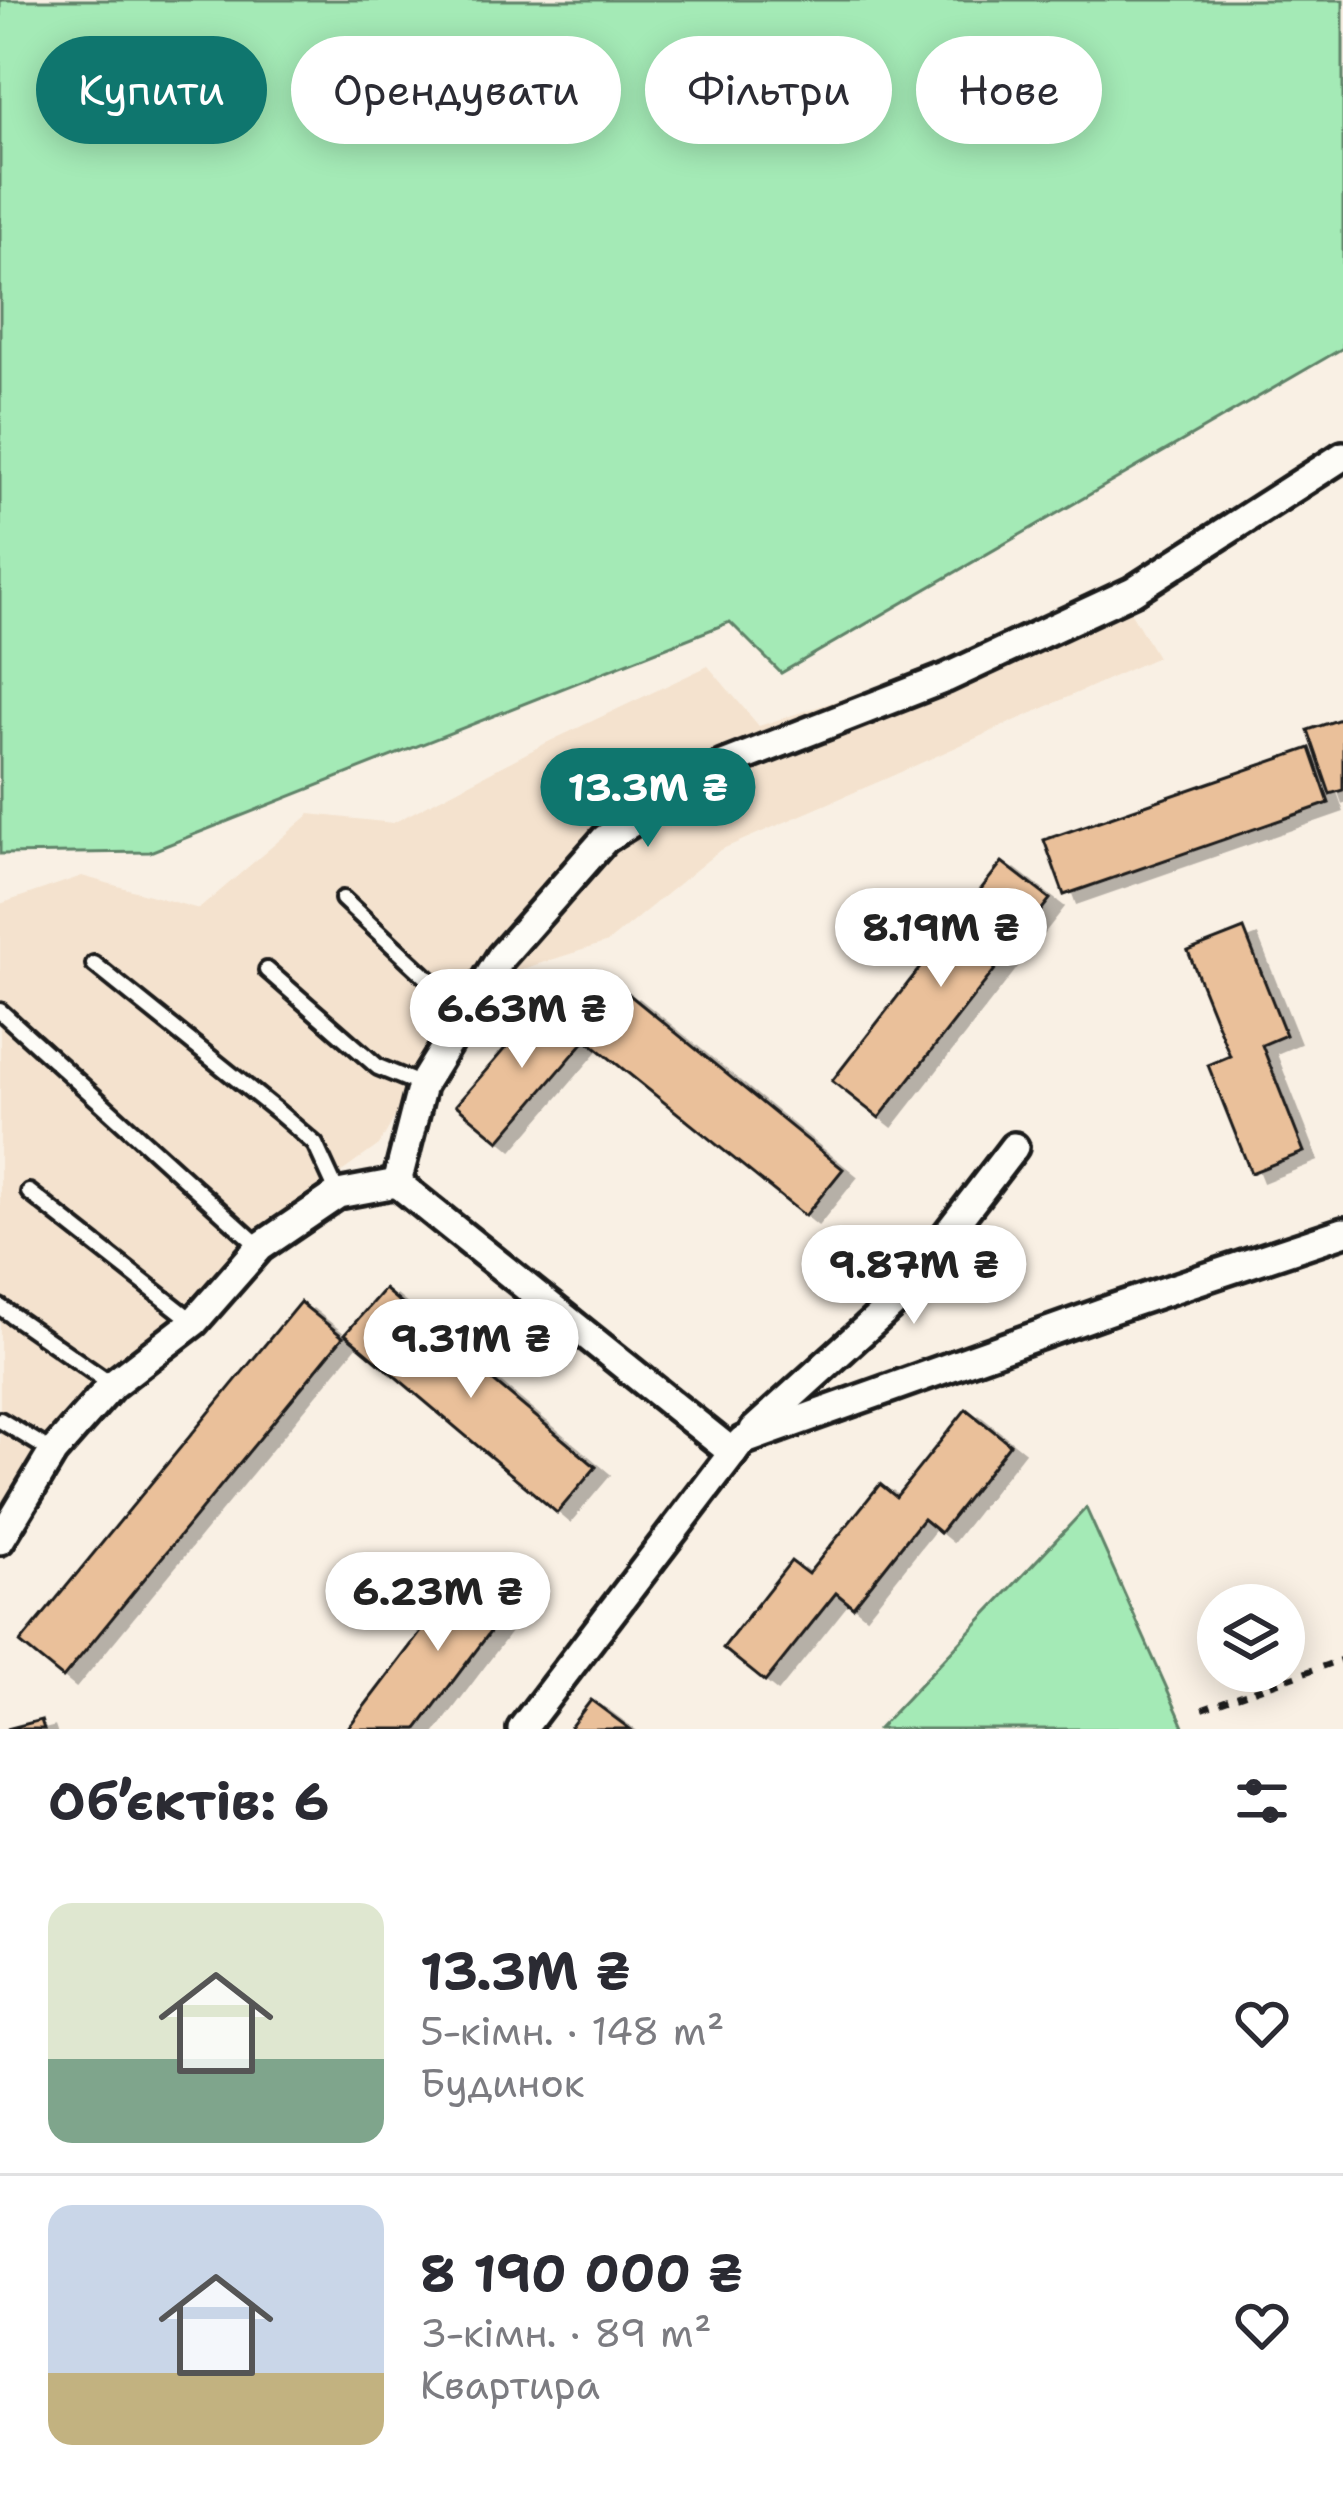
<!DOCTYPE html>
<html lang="uk">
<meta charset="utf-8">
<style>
:root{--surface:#fff;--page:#f2f2f3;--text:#2b2b33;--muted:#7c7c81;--line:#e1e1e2;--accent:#0f766e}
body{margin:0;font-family:"Shantell Sans",sans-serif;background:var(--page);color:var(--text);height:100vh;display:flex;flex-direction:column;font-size:45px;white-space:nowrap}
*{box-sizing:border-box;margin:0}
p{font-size:39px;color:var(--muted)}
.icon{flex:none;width:66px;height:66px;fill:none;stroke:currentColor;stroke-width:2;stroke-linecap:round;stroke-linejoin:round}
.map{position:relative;height:1729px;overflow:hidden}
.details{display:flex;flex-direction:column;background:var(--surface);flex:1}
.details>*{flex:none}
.top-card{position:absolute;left:36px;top:36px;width:1272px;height:108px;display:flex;gap:24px}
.buttons{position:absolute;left:1197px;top:1584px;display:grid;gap:24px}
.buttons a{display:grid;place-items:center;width:108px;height:108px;border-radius:50%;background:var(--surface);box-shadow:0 6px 30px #0003;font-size:60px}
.price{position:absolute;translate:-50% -102px;padding:0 27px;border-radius:42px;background:#fff;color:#222;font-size:39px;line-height:78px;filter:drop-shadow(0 3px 6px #0008)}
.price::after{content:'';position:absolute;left:50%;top:72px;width:36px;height:27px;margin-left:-18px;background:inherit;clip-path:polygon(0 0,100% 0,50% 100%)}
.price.current{background:var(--accent);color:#fff}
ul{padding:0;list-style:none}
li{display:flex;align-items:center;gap:36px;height:300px;padding:0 48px}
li+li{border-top:3px solid var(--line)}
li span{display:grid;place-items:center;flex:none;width:336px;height:240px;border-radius:24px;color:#555}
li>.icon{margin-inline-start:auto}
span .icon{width:144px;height:144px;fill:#fffc;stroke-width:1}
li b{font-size:51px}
h2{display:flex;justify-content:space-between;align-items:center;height:144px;padding:0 48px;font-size:51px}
.pill{padding:0 42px;border-radius:54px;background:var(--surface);box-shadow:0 6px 30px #0003;font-size:42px;line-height:108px}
.pill.current{background:var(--accent);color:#fff}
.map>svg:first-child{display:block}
</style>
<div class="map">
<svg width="1343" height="1729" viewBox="0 0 1343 1729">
<defs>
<filter id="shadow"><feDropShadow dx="13" dy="8" stdDeviation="0" flood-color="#0004"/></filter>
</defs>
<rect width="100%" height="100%" fill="#f9f0e4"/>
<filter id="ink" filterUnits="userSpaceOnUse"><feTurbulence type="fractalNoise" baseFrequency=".00833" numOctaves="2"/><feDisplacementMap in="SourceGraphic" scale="24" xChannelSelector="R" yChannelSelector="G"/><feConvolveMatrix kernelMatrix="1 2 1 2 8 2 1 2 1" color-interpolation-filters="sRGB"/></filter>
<g filter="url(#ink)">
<polygon fill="#f4e2ce" points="1114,584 1157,657 892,776 720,850 608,942 516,971 467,991 379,1145 282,1215 213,1281 66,1409 0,1508 0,904 82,876 199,909 310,814 393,823 546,743 708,666 759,726 949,664"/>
<g fill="#a4eab6" stroke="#608369" stroke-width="3">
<polygon points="0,0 1343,0 1343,348 781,673 730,622 150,852 0,854"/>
<polygon points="1086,1508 1185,1729 878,1729"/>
</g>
<g fill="#eac09a" stroke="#1c1c1c" stroke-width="3" filter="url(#shadow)">
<polygon points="1343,718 1343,790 1330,794 1308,730"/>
<polygon points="1310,748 1329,803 1064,895 1044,840"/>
<polygon points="1002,862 1050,899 879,1118 832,1081"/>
<polygon points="1244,929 1286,1035 1262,1045 1304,1152 1251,1173 1208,1065 1230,1056 1188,951"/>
<polygon points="626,992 843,1169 805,1216 587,1040"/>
<polygon points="546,1001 588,1037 499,1141 456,1105"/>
<polygon points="384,1289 596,1467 557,1513 345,1334"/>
<polygon points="300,1302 343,1337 63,1678 20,1643"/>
<polygon points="966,1409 1010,1444 940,1533 923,1519 853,1607 836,1593 765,1682 723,1648 791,1561 808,1574 880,1484 896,1497"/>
<polygon points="474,1562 518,1595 417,1729 347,1729"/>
<polygon points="591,1700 630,1729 569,1729"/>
<polygon points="41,1720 44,1729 7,1729"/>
</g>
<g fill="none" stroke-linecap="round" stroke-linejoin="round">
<defs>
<g id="service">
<polyline points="343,899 466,1014"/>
<polyline points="94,964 278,1112 315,1144 338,1194"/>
<polyline points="267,970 378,1067 422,1085"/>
<polyline points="0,1011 260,1247"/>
<polyline points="29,1192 194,1322"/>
<polyline points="0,1307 112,1385"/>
<polyline points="0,1420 53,1452"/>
</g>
<g id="minor">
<polyline points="754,1430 895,1302 1014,1147"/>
<polyline points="733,1453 397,1183 422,1085 501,957 605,839 723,765 946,678 1133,591 1343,456"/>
<polyline points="0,1540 53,1452 112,1385 194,1322 260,1247 338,1194 397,1183"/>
<polyline points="522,1729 742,1441 1112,1309 1343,1232"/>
</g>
</defs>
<use href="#service" stroke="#1c1c1c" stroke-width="22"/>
<use href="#minor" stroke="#1c1c1c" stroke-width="36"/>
<polyline stroke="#1c1c1c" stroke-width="6" stroke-dasharray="9 9" stroke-linecap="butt" points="1203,1709 1343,1659"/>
<use href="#service" stroke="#fdfcf7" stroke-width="14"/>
<use href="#minor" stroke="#fdfcf7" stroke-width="27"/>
</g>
</g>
</svg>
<div class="buttons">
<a><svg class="icon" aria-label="layers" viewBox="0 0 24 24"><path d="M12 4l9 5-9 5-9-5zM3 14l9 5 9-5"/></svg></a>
</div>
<b class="price current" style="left:648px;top:850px">13.3M ₴</b>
<b class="price" style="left:941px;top:990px">8.19M ₴</b>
<b class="price" style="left:522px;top:1071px">6.63M ₴</b>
<b class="price" style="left:914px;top:1327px">9.87M ₴</b>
<b class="price" style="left:471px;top:1401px">9.31M ₴</b>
<b class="price" style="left:438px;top:1654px">6.23M ₴</b>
<div class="top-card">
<a class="pill current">Купити</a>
<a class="pill">Орендувати</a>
<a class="pill">Фільтри</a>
<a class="pill">Нове</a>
</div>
</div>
<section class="details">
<h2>Об’єктів: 6<svg class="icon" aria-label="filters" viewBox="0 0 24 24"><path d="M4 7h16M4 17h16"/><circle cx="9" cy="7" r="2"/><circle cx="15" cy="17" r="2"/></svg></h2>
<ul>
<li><span style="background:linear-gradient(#dfe7d0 65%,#7fa58c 0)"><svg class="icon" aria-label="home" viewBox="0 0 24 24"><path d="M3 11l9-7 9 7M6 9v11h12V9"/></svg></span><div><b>13.3M ₴</b><p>5-кімн. · 148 m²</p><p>Будинок</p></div><svg class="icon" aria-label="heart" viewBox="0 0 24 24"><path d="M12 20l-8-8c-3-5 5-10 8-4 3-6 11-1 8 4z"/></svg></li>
<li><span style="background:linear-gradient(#c9d6e8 70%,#c2b280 0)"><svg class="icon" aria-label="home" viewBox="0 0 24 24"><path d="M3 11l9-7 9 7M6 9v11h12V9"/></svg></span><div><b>8 190 000 ₴</b><p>3-кімн. · 89 m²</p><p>Квартира</p></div><svg class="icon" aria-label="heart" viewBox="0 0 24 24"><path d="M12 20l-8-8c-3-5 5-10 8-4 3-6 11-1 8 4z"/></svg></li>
</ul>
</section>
